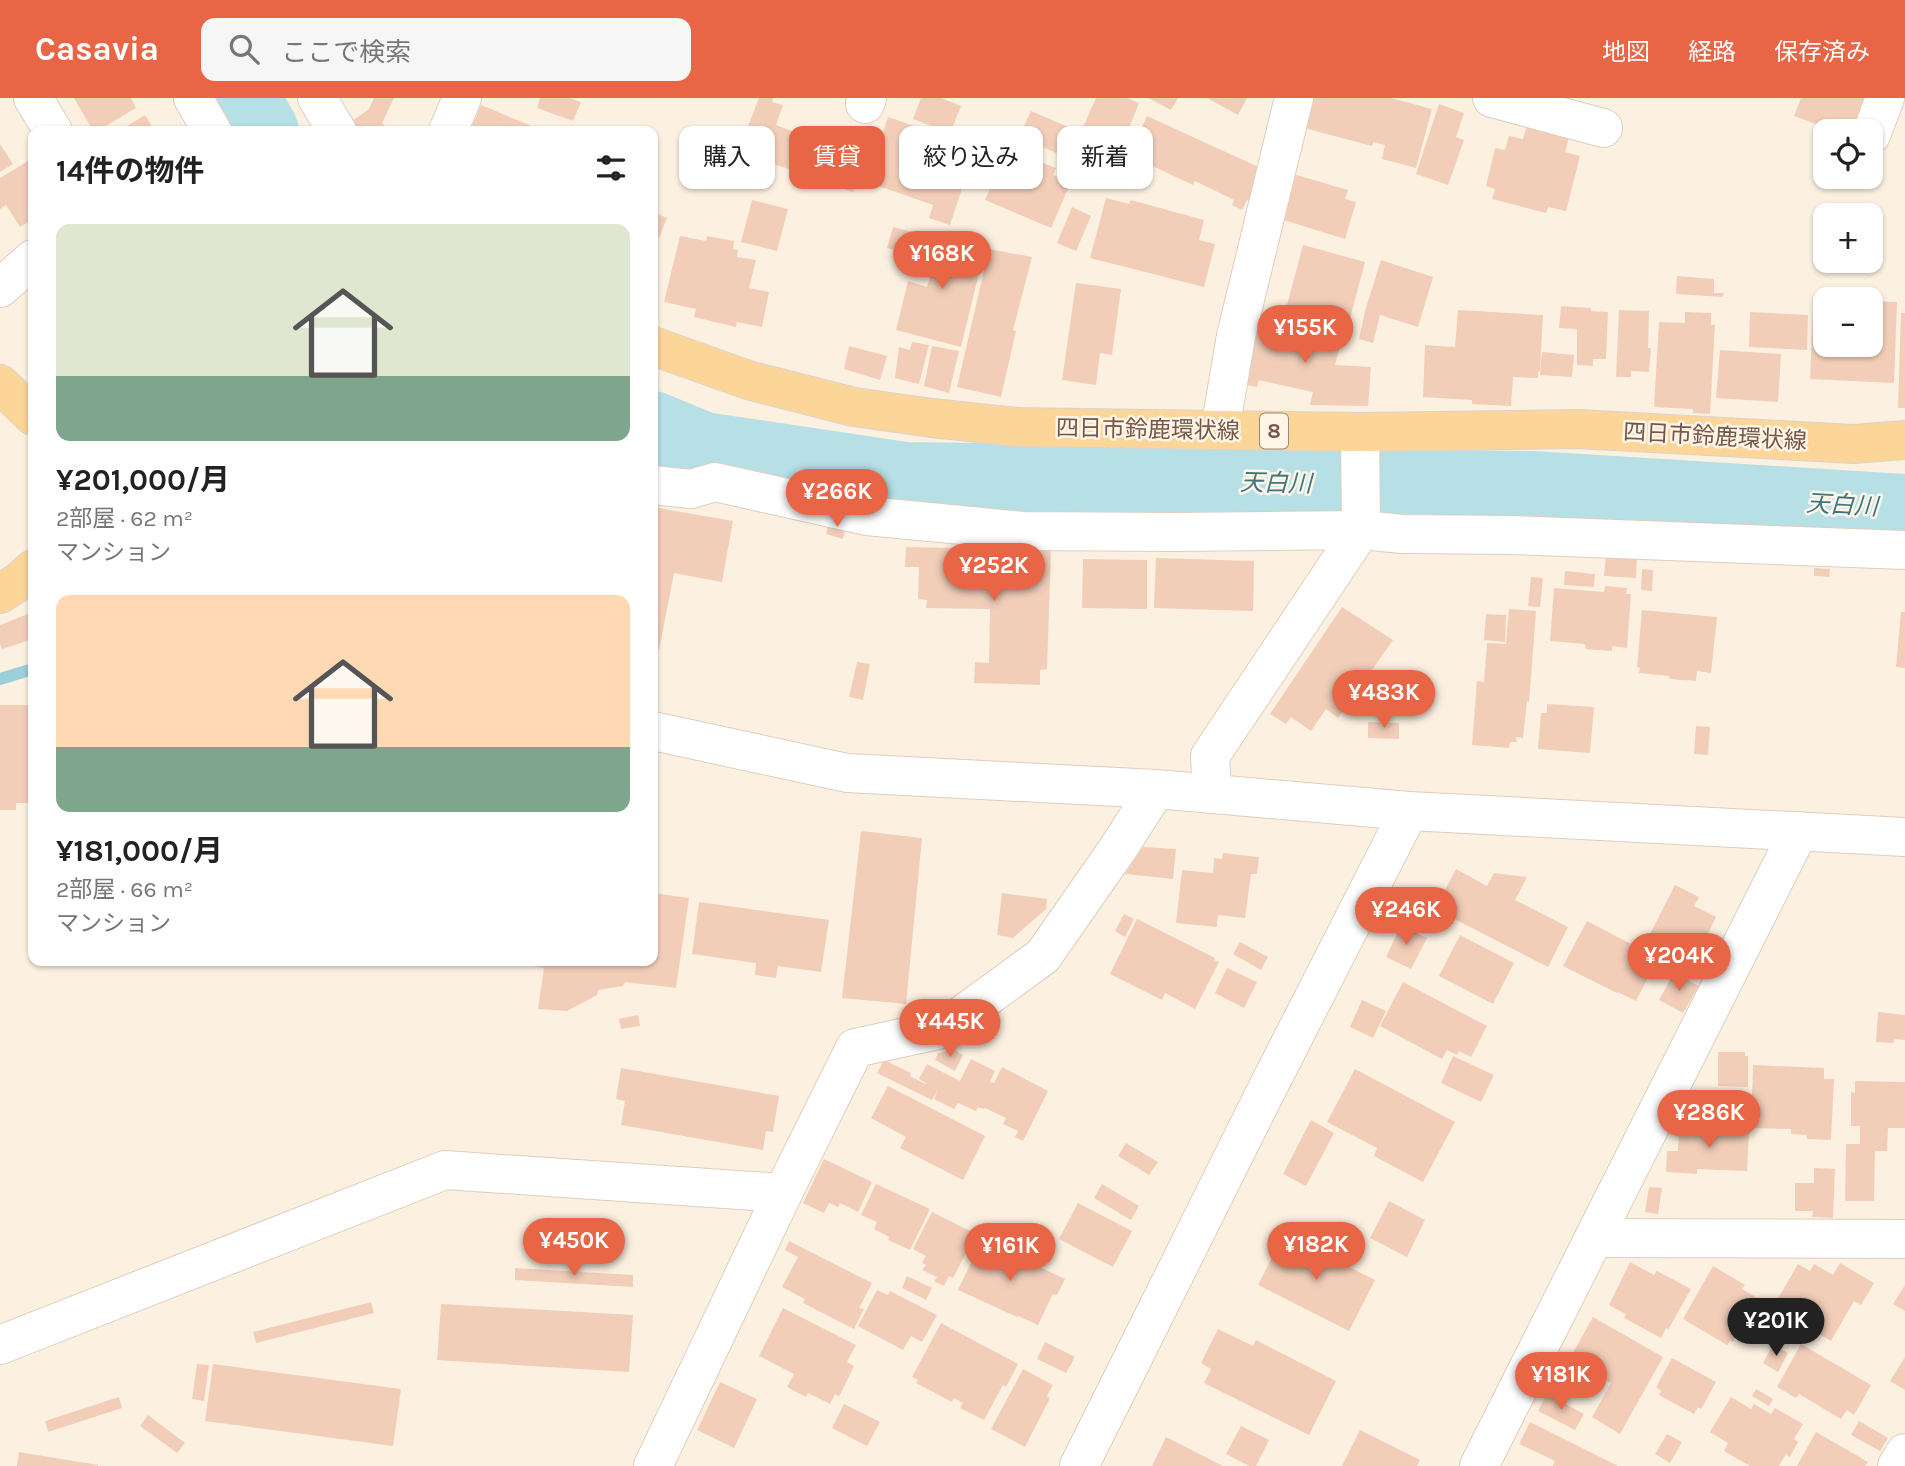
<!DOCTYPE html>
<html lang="ja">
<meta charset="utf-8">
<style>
:root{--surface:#fff;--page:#f6f6f6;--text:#222;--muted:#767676;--accent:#e86645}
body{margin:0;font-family:Karla,"Noto Sans JP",sans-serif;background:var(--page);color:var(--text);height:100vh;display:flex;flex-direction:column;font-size:26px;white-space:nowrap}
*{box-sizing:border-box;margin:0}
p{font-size:23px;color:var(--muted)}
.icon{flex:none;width:38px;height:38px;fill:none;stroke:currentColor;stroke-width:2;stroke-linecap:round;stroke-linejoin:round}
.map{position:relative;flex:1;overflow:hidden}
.drawer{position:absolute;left:28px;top:28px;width:630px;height:840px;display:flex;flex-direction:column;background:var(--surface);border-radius:14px;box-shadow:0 2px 5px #0004}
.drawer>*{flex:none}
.top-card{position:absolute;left:679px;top:28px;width:665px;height:63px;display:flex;gap:14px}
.fabs{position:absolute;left:1813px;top:21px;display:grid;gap:14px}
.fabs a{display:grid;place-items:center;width:70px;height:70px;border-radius:14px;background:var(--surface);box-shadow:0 2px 5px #0004;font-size:35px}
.price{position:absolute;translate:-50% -60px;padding:0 16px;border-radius:24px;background:var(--accent);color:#fff;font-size:23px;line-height:46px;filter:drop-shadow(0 2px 4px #0008)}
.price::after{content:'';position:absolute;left:50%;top:42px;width:21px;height:16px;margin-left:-10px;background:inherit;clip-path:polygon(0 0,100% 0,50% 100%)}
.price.on{background:#222;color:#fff}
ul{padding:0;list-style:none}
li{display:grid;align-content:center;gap:14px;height:371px;padding:0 28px}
li span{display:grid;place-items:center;height:217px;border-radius:14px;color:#555}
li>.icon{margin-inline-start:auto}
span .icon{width:126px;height:126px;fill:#fffc;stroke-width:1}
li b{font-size:30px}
h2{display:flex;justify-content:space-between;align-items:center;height:84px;padding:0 28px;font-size:30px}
.chip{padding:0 24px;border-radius:14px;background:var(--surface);box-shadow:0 2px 5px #0004;font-size:24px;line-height:63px}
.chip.on{background:var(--accent);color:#fff}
header{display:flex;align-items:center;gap:42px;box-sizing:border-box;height:98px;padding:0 35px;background:var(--accent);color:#fff}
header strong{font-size:33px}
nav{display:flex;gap:38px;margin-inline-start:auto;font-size:24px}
.search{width:490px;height:63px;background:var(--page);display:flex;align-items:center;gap:18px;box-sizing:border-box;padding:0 24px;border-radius:14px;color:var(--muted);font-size:26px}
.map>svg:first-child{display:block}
</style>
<header>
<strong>Casavia</strong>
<div class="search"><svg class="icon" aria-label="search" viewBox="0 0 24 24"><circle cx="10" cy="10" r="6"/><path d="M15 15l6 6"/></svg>ここで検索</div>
<nav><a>地図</a><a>経路</a><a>保存済み</a></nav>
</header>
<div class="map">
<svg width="1905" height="1368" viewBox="0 0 1905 1368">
<rect width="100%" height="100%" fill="#fcf1e1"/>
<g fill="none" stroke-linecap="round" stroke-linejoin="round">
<g stroke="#9ccfd7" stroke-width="12">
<polyline points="653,366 704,349"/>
<polyline points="0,581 33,571"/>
</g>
<g stroke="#b6e0e6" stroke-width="70">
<polyline points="245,0 264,33"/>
<polyline points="653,328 704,349 906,379 1532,388 1905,411"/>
</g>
</g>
<g fill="#f2ceb9">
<polygon points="74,0 131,0 136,10 97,33 93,33"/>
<polygon points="374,0 394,0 382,25 386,30 382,33 360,33 352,23 369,11"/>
<polygon points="540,0 569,0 581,4 573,23 537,10"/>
<polygon points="759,0 773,0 772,4 783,7 776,27 800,36 789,71 758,61 772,66 766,84 734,73 742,55 738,54"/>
<polygon points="921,0 941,0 961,8 950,35 913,21"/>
<polygon points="1096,0 1127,0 1139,5 1107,85 1073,70 1086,39 1080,36"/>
<polygon points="1148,0 1178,0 1171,12"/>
<polygon points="1207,0 1247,0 1238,17"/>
<polygon points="1312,0 1391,0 1432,11 1416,70 1382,61 1385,47 1373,44 1372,48 1304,30"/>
<polygon points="1801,0 1871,0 1858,33 1842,33 1845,27 1840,25 1837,33 1835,33 1794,18"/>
<polygon points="1439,6 1464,15 1456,39 1464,42 1448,87 1416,76"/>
<polygon points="481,7 544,33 470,33"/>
<polygon points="1031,13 1073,31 1061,57 1019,39"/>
<polygon points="145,17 152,29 150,30 152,33 119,33"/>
<polygon points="1147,18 1265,72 1250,103 1247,102 1242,112 1232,107 1234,102 1195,83 1193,87 1129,57"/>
<polygon points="888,19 994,55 984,84 966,78 950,127 929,120 933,107 867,84"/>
<polygon points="1527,28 1569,39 1565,54 1580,58 1566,113 1548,109 1546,115 1492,101 1495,91 1486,88 1495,50 1505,52 1509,38 1523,41"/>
<polygon points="813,34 836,43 835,48 865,59 853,94 800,75"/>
<polygon points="0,46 13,66 0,74"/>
<polygon points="1005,56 1037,70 1040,64 1056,70 1053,77 1071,84 1051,130 985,102"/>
<polygon points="33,60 33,121 20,129 6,107 0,111 0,80"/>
<polygon points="1293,76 1348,92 1345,101 1356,104 1345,141 1280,121"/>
<polygon points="1106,100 1129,106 1131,102 1204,122 1199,142 1215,146 1204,189 1090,160"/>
<polygon points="752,102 788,111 777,153 741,144"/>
<polygon points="1072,109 1091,118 1076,153 1057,145"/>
<polygon points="653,114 667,120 653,154"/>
<polygon points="893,129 916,135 911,156 887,150"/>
<polygon points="922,137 968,149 969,147 985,150 961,249 896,232 908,183 927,189 932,172 912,168"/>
<polygon points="680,138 706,143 707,138 734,143 733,151 738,152 737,159 756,162 749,190 769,194 762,229 737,224 736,229 694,219 696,211 664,204"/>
<polygon points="1303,147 1365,164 1349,224 1299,211 1298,214 1286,211"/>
<polygon points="989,151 1032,159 1013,232 1016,233 1001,299 957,289"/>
<polygon points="1381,162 1433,179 1418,229 1380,217 1373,245 1359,241 1365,213"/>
<polygon points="1677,178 1714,181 1714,195 1724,195 1723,199 1676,196"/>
<polygon points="1076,185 1121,191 1112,257 1100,255 1096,287 1062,282"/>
<polygon points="1871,203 1897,204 1894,285 1810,281 1813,213 1825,214 1825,247 1871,247"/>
<polygon points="1561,208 1591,210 1591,213 1608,214 1606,261 1593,261 1593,268 1577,267 1577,231 1559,230"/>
<polygon points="1458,212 1543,217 1540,273 1538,274 1538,280 1513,279 1511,308 1472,306 1472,302 1423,299 1425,247 1455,249"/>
<polygon points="1619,212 1649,213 1648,250 1651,250 1649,274 1631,273 1631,279 1616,279"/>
<polygon points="1685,214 1711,215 1711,227 1715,227 1710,316 1693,315 1693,311 1654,309 1659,224 1685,225"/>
<polygon points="1750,214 1808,217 1807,252 1749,249"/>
<polygon points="1901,215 1905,215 1905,310 1898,310"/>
<polygon points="1257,221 1335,239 1334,243 1341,245 1335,267 1371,269 1368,308 1310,307 1313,294 1259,282 1257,289 1242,286"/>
<polygon points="912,244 929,247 919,286 895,280 899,249 910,252"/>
<polygon points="849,248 887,258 880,282 844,271"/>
<polygon points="932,248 959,253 949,295 924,288"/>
<polygon points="1720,252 1781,256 1778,304 1716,300"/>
<polygon points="1542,254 1574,257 1572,279 1540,277"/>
<polygon points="653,409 733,423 722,484 674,475 659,552 653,551"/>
<polygon points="830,421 847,425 843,441 826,436"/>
<polygon points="906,449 1051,452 1047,571 1040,572 1040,587 974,585 975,564 989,565 990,511 926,510 927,502 918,501 919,469 905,469"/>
<polygon points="1606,457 1637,459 1636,480 1604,478"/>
<polygon points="1156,460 1254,463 1253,513 1154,510"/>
<polygon points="1083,461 1147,462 1147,511 1082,510"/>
<polygon points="1814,470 1830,471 1829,479 1814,478"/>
<polygon points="1642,471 1653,472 1652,493 1641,492"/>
<polygon points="1565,473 1595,476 1594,489 1564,487"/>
<polygon points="1531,479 1543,480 1540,509 1528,508"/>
<polygon points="1605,488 1627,490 1626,496 1631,496 1627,550 1612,548 1612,553 1586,551 1585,546 1550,543 1554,490 1604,494"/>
<polygon points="1342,509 1393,542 1338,620 1326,611 1311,633 1291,619 1286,626 1270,616"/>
<polygon points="1509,511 1536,513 1529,604 1527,603 1523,640 1516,639 1517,644 1510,644 1509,650 1472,647 1477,583 1484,584 1487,545 1506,546"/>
<polygon points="1642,512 1717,519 1711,575 1697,573 1696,583 1670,581 1669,578 1639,575 1640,570 1637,569"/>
<polygon points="33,514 33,541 2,551 0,546 0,527"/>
<polygon points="1901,514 1905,514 1905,570 1896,569"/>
<polygon points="1486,516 1506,517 1505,544 1484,542"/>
<polygon points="857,564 870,566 863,602 849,599"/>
<polygon points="1547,606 1594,609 1590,655 1538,651 1541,615 1547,615"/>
<polygon points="0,607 33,607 33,705 16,705 16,712 0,712"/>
<polygon points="1368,624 1399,625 1399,641 1368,640"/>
<polygon points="1696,628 1710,629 1708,657 1694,656"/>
<polygon points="861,733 922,740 906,906 842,900"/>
<polygon points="1143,749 1176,751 1173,781 1125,776"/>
<polygon points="1223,755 1259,759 1257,776 1251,776 1245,820 1218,817 1217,829 1176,825 1182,772 1213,775 1214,760 1222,761"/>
<polygon points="1456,771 1487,788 1494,775 1527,779 1515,802 1568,829 1548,869 1435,811"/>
<polygon points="1675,787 1699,799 1694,808 1716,819 1693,866 1647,842"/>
<polygon points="653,795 689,800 676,890 625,884 623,888 598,892 597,897 567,913 538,911 544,870 510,864 510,863 653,863"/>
<polygon points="1002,795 1047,801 1046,811 1013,840 997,837"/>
<polygon points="699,804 829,822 821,874 778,868 776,880 755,877 756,865 692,856"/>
<polygon points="1124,816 1134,821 1125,839 1115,833"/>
<polygon points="1137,821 1215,860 1214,862 1219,864 1195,911 1165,895 1162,902 1110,876"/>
<polygon points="1587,823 1658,860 1636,903 1618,894 1617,895 1563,868"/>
<polygon points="1401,828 1427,840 1411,871 1386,859"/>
<polygon points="1460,837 1514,865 1493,906 1439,878"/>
<polygon points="1240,844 1268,859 1261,872 1233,856"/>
<polygon points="1227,870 1257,884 1244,910 1215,895"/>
<polygon points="1674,875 1699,888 1683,915 1659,902"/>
<polygon points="1403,884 1487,928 1471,959 1459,953 1457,957 1447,952 1442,961 1380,928"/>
<polygon points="1362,902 1386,913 1373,940 1350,929"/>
<polygon points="1878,914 1905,917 1905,942 1894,941 1894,945 1876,944"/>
<polygon points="638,917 640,928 621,931 619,921"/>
<polygon points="954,952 963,957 955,973 935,962 938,955"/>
<polygon points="1718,954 1745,954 1745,958 1748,958 1748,989 1718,988"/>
<polygon points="1453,958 1494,977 1481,1004 1441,985"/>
<polygon points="971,961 995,973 990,984 994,985 1002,969 1048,993 1023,1043 1015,1039 1018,1033 1003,1026 1006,1020 985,1010 984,1011 978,1009 976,1013 958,1005 954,1011 934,1001 938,991 932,1002 877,975 884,962 911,975 910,978 925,986 926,985 919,981 927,966 960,983"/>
<polygon points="1753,967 1824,970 1824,981 1834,981 1831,1042 1807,1041 1807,1037 1791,1036 1791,1031 1751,1030"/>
<polygon points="621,970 779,998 773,1034 766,1033 763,1052 621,1027 625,1003 616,1001"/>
<polygon points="1355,971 1455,1024 1423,1084 1374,1058 1377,1050 1327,1024"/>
<polygon points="1855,983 1905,984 1905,1030 1888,1030 1887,1053 1875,1053 1874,1103 1845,1103 1846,1046 1860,1046 1860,1028 1851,1028 1851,994 1855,995"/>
<polygon points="888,988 985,1038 963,1082 900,1050 906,1039 871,1020"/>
<polygon points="1311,1022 1334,1035 1306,1088 1283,1076"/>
<polygon points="1679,1028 1744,1030 1743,1034 1749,1034 1747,1073 1697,1071 1697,1076 1666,1074 1667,1053 1678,1053"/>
<polygon points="1126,1045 1158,1064 1149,1077 1118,1058"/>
<polygon points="824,1061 872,1084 858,1114 840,1105 838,1109 829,1105 824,1115 803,1105"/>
<polygon points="1814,1070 1835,1071 1833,1120 1812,1119 1813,1113 1795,1113 1795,1085 1814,1085"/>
<polygon points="876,1086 930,1111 910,1152 888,1142 889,1139 874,1131 877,1124 861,1117"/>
<polygon points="1102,1086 1139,1108 1131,1122 1094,1100"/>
<polygon points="1649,1089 1662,1090 1658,1116 1645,1114"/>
<polygon points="1389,1103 1425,1122 1407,1159 1370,1140"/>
<polygon points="1078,1105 1132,1133 1113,1169 1059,1141"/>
<polygon points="932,1114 976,1136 953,1180 949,1178 944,1188 934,1183 937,1179 922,1172 926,1167 922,1165 926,1158 913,1151"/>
<polygon points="1284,1136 1375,1182 1349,1233 1258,1187"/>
<polygon points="982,1142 1065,1181 1057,1197 1053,1196 1038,1227 1018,1218 1017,1219 958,1192"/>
<polygon points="789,1143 872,1185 859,1210 864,1211 854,1231 803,1205 805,1201 782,1189 798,1159 785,1152"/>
<polygon points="1630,1164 1654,1177 1657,1173 1691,1191 1668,1232 1666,1230 1661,1240 1624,1220 1626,1216 1609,1207"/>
<polygon points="1840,1165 1874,1185 1861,1207 1854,1203 1831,1243 1773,1209 1798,1166 1810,1173 1814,1166 1833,1177"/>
<polygon points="1713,1168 1745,1187 1742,1191 1759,1201 1733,1244 1730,1243 1727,1247 1683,1221"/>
<polygon points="515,1170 633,1177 633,1189 515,1182"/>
<polygon points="907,1178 932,1190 926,1202 902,1190"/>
<polygon points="1905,1187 1905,1213 1893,1206"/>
<polygon points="877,1192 888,1197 890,1193 937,1217 922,1244 911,1238 903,1252 858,1228"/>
<polygon points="371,1204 374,1215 256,1245 253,1234"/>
<polygon points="441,1206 633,1217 629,1274 437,1262"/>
<polygon points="783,1210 856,1247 847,1264 854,1268 839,1299 835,1296 830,1306 808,1295 806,1299 787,1289 794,1276 759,1258"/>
<polygon points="1593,1219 1663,1259 1620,1336 1592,1319 1611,1285 1569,1262"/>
<polygon points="941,1225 1018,1266 1006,1289 1003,1287 984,1322 960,1310 963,1305 954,1300 952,1304 916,1285 918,1282 912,1279"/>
<polygon points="1218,1231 1253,1248 1256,1242 1336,1283 1309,1337 1204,1285 1211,1271 1201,1265"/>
<polygon points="1045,1244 1075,1259 1066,1275 1037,1261"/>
<polygon points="1801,1246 1871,1287 1854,1317 1847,1312 1841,1321 1799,1296 1796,1300 1777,1289"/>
<polygon points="1773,1247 1788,1255 1778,1274 1763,1265"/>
<polygon points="1905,1259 1905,1292 1890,1283"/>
<polygon points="1672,1260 1716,1284 1701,1311 1698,1309 1694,1316 1659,1297 1661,1293 1656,1289"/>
<polygon points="197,1266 209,1267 204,1303 192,1301"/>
<polygon points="213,1266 401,1291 393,1348 205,1323"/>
<polygon points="1023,1271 1053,1287 1047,1298 1050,1300 1025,1349 991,1331"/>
<polygon points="720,1284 757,1301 734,1350 697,1332"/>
<polygon points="1756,1291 1773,1301 1769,1308 1752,1298"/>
<polygon points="1547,1296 1584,1316 1575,1332 1538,1313"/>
<polygon points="119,1299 122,1310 48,1334 45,1323"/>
<polygon points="1731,1299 1751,1311 1754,1306 1771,1316 1775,1310 1803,1326 1794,1341 1798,1344 1790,1359 1786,1356 1779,1368 1750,1368 1724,1353 1728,1345 1710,1334"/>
<polygon points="844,1306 880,1324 867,1348 832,1330"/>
<polygon points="148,1317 185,1345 177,1355 140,1328"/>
<polygon points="1859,1323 1888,1340 1880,1353 1851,1337"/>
<polygon points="1530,1324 1618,1368 1553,1368 1555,1363 1519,1346"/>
<polygon points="1241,1328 1269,1342 1256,1368 1249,1368 1226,1356"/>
<polygon points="1360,1332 1420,1362 1417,1368 1342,1368"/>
<polygon points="1816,1334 1868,1364 1865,1368 1797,1368"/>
<polygon points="1667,1336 1682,1344 1670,1365 1655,1356"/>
<polygon points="1166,1339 1223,1368 1152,1368"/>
<polygon points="19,1354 98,1367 98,1368 17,1368"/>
</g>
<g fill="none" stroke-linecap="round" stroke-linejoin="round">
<defs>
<g id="minor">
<polyline points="33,0 53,33"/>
<polyline points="193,0 212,33"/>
<polyline points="317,0 337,33"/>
<polyline points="1492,0 1603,30"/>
<polyline points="865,6 867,0"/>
<polyline points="448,33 462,0"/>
<polyline points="1871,37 1885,0"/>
<polyline points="0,190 33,161"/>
<polyline points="1220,332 1236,238 1294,0"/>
<polyline points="653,387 691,391 715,384 867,418 1023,433 1174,434 1361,432 1403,436 1511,437 1905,452"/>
<polyline points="653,633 847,675 1156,691 1409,713 1905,739"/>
<polyline points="1212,696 1210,658 1361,432 1360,334"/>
<polyline points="1594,1140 1905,1141"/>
<polyline points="0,1247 445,1072 783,1095"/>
<polyline points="653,1368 783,1095 855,950 943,931 1043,858 1119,749 1156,691"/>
<polyline points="1079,1368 1264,997 1409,713"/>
<polyline points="1479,1368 1799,733"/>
<polyline points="1897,1368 1905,1355"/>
</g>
<g id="major">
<polyline points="653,248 748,282 854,309 932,320 1017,329 1360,334 1578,331 1854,346 1905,342"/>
<polyline points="0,286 33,318"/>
<polyline points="0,496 20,483 33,471"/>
</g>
</defs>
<use href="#minor" stroke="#e0cdbd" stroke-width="40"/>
<use href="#major" stroke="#dbd3cf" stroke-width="40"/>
<use href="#minor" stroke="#fff" stroke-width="38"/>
<use href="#major" stroke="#fcd599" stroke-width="38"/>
</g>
<g text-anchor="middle" stroke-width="5" stroke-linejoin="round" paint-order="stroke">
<rect fill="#fff5e8" stroke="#9e8678" stroke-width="2" x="1260" y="315.5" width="28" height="35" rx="5"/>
<g font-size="21" font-weight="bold" fill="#745748">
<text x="1274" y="340">8</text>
</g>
<g font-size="23" fill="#745748" stroke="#fff5e8">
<text transform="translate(1148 331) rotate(1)" y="8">四日市鈴鹿環状線</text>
<text transform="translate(1715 338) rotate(3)" y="8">四日市鈴鹿環状線</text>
</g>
<g font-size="24" font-style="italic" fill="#3f7780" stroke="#fff5e8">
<text transform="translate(1276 385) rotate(1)" y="8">天白川</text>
<text transform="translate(1842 407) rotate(3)" y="8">天白川</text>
</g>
</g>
</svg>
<div class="fabs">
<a><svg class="icon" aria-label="locate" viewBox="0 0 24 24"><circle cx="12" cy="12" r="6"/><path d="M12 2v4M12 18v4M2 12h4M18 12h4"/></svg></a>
<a>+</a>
<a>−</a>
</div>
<b class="price" style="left:942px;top:193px">¥168K</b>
<b class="price" style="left:1305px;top:267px">¥155K</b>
<b class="price" style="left:837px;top:431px">¥266K</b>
<b class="price" style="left:994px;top:505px">¥252K</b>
<b class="price" style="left:1384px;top:632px">¥483K</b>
<b class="price" style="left:1406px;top:849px">¥246K</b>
<b class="price" style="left:1679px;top:895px">¥204K</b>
<b class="price" style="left:950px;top:961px">¥445K</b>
<b class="price" style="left:1709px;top:1052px">¥286K</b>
<b class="price" style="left:574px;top:1180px">¥450K</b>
<b class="price" style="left:1316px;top:1184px">¥182K</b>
<b class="price" style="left:1010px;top:1185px">¥161K</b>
<b class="price on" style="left:1776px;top:1260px">¥201K</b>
<b class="price" style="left:1561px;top:1314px">¥181K</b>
<div class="top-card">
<a class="chip">購入</a>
<a class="chip on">賃貸</a>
<a class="chip">絞り込み</a>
<a class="chip">新着</a>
</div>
<section class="drawer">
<h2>14件の物件<svg class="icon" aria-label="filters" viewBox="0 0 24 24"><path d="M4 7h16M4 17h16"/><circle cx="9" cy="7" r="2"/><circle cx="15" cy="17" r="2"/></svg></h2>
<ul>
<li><span style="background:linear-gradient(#dfe7d0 70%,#7fa58c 0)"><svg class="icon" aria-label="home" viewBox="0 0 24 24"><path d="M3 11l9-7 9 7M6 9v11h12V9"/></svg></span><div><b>¥201,000/月</b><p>2部屋 · 62 m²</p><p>マンション</p></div></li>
<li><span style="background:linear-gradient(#ffd9b3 70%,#7fa58c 0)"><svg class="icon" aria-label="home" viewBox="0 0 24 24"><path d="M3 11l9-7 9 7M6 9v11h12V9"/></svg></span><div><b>¥181,000/月</b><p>2部屋 · 66 m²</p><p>マンション</p></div></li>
</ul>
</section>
</div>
